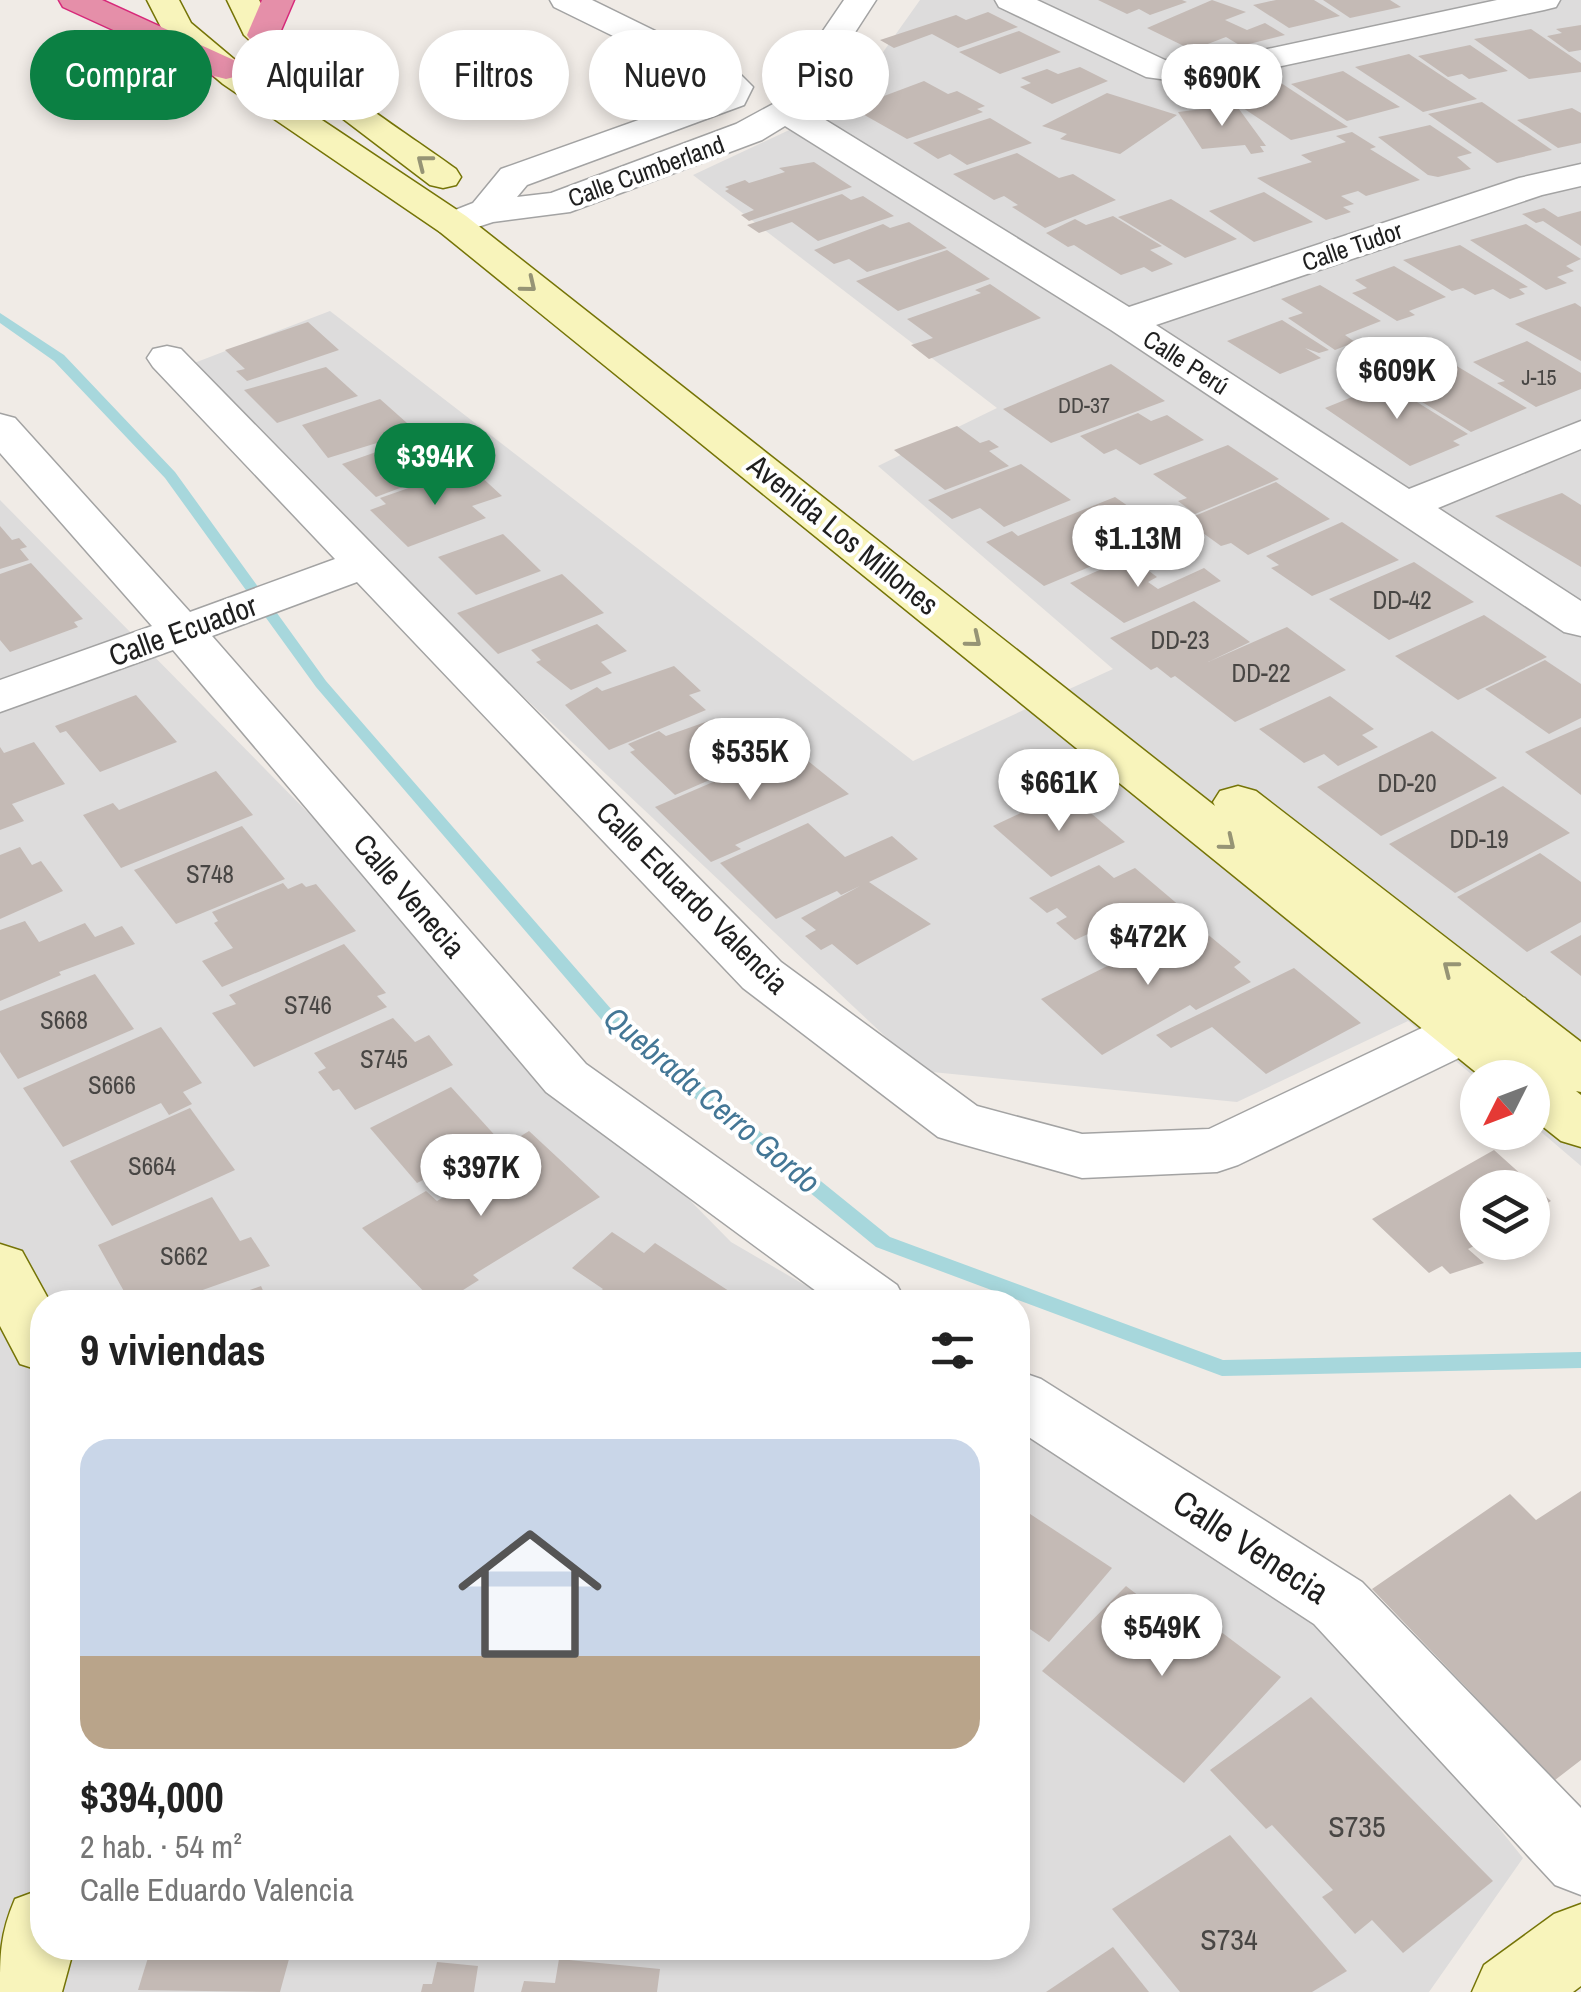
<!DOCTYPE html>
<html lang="es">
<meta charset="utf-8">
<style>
:root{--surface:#fff;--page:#f6f6f6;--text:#222;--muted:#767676;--line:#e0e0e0;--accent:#0b8043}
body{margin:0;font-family:"Archivo Narrow",sans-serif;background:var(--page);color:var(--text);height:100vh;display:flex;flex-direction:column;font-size:38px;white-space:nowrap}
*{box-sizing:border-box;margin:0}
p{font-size:32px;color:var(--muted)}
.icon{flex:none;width:55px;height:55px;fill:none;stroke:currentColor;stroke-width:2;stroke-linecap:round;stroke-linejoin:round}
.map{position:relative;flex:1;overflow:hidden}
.side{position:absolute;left:30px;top:1290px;width:1000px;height:670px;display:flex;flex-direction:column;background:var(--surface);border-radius:40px;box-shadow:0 5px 15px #0003}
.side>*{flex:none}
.hud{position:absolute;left:30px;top:30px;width:1000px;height:90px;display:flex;gap:20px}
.needle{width:65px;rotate:228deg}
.fabs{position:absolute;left:1460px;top:1060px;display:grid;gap:20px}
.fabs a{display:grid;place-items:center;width:90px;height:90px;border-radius:50%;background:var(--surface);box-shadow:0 5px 15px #0003;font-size:50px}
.price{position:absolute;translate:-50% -85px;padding:0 22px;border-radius:35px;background:#fff;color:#222;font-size:32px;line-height:65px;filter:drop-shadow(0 2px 5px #0008)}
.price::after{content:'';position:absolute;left:50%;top:60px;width:30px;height:22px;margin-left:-15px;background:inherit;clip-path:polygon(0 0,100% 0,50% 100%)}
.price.selected{background:var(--accent);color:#fff}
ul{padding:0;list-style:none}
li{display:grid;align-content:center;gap:20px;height:530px;padding:0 50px}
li+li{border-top:2px solid var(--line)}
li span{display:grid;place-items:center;height:310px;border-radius:30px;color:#555}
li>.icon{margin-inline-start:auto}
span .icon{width:180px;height:180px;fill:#fffc;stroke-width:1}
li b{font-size:42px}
h2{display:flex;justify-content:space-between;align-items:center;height:120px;padding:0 50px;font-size:42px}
.tag{padding:0 35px;border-radius:45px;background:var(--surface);box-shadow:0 5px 15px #0003;font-size:35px;line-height:90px}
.tag.selected{background:var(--accent);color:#fff}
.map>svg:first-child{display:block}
</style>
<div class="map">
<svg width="1581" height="1992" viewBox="0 0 1581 1992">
<rect width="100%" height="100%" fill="#f0ebe6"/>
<g fill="#dddcdc">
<polygon points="920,0 1581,0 1581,1166 1533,1125 1532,1078 1477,1079 1408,1021 1237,1102 922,1071 176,370 330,311 913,761 1113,669 878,466 997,408 693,175 847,103"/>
<polygon points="0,500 731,1242 834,1302 42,1302 42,1948 1018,1948 1018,1411 1296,1575 1523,1858 1429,1992 0,1992"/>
</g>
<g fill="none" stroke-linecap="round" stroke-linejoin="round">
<polygon fill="#a7d7dc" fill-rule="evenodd" points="0,313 64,355 175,472 326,681 618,1017 890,1237 1223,1360 1581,1352 1581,1368 1222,1376 876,1247 606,1025 316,687 165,478 54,361 0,323"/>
</g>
<g fill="#c4bab5">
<polygon points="1098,0 1182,0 1187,2 1150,15 1139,9 1127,14"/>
<polygon points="1212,0 1246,12 1225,20 1247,30 1265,23 1285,35 1241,46 1226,37 1192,50 1147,28"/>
<polygon points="1276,0 1314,0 1340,16 1289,28 1253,5"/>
<polygon points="1323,0 1390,0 1401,7 1350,18"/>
<polygon points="988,12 1018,27 958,48 932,34 894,48 880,40 956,15 966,20"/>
<polygon points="1581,25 1581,50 1569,52 1547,36 1562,33 1556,29"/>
<polygon points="1531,29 1581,63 1581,72 1529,79 1474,39"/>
<polygon points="1019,31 1061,52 1000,74 959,52"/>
<polygon points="1470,45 1508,71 1469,79 1462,74 1448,77 1418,56"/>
<polygon points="1409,54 1477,99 1423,112 1355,67"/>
<polygon points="1080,67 1108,81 1052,104 1020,87 1031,83 1021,78 1047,69 1058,74"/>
<polygon points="1343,71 1400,107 1347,121 1291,84"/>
<polygon points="924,81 948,94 957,91 985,106 977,109 983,112 907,139 852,108"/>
<polygon points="1273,81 1281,83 1348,127 1291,140 1237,104"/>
<polygon points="1107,93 1177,115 1120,154 1060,139 1067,134 1042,126"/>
<polygon points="1482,102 1552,150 1497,163 1428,114"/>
<polygon points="1236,105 1266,146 1260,146 1264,152 1251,154 1245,145 1202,149 1178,112"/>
<polygon points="1572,108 1581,113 1581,143 1558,148 1517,120"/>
<polygon points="990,118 1032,143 967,165 950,154 938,159 913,143"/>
<polygon points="1430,125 1472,153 1457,157 1471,169 1438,177 1428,175 1378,137"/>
<polygon points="1352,132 1376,147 1370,149 1420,180 1366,196 1358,191 1341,196 1354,204 1343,207 1351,212 1326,220 1257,178 1312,162 1301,155 1346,142 1336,136"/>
<polygon points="1017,153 1059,178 1073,174 1116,200 1045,228 1012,207 1018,205 1004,196 994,200 953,174"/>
<polygon points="814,162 852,187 749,221 741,215 754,210 725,191 729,189 725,187 745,180 749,183 785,172 779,168"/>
<polygon points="1264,192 1313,222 1254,242 1209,211"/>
<polygon points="842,194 851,200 863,196 894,216 818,241 792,222 759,233 747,225"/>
<polygon points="1171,199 1237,239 1185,258 1118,217"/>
<polygon points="1544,208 1558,217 1581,211 1581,246 1543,221 1536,223 1522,214"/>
<polygon points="1113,216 1162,246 1150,250 1173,264 1152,272 1144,267 1121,275 1074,245 1068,247 1046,233 1075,219 1086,225"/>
<polygon points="909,222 947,248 867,272 849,259 834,264 814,250 883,224 890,228"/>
<polygon points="1526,224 1581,259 1566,266 1574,271 1557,277 1567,283 1546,290 1470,240"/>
<polygon points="1460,245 1528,287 1519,289 1525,294 1510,299 1493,289 1475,295 1463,288 1452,291 1403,260"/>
<polygon points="947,250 990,279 898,311 856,281"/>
<polygon points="1394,266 1446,297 1409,311 1415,315 1397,321 1352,293 1367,288 1355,280"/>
<polygon points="990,284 1041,318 929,359 911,345 933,338 907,319 981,293 975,290"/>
<polygon points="1320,285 1381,321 1345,335 1355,342 1335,350 1288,318 1303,313 1281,299"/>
<polygon points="1575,303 1581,307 1581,361 1515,324"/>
<polygon points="1282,320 1329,350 1319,353 1305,348 1321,358 1280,374 1227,341"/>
<polygon points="308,322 339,350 247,381 236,371 245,369 225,350"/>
<polygon points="1527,341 1581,373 1581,389 1536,407 1497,383 1505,381 1473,362"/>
<polygon points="1435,353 1527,408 1471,432 1370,370 1393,361 1402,367"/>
<polygon points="1111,364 1165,401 1051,443 1003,409"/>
<polygon points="326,367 358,396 277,423 244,390"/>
<polygon points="1377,377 1468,434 1453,441 1460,445 1410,466 1325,408 1357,395 1347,389"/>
<polygon points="380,399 416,431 328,458 302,425"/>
<polygon points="1138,413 1151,421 1167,415 1204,440 1140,465 1116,449 1104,454 1080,436"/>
<polygon points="957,426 980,443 989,440 999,447 989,451 1009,466 945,490 894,450"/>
<polygon points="433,432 459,455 407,474 416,482 376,497 342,464"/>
<polygon points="1228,445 1279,479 1195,514 1178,501 1187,498 1153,474"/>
<polygon points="1021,464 1071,500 1004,527 980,508 952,519 928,500"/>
<polygon points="476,472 502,496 472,506 486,518 408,547 370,510 386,504 380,498 423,483 429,489"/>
<polygon points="1276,482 1330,519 1248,555 1231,543 1221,546 1185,520"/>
<polygon points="1562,493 1581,505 1581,567 1495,516"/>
<polygon points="1115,497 1168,534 1044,586 986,542 1012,531 1018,536"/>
<polygon points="1342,522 1399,560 1312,596 1271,568 1279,565 1266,556"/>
<polygon points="0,526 12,540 19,538 27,547 20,549 29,560 0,569"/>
<polygon points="503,534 541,571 476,595 438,557"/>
<polygon points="1120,561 1131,570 1141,565 1157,577 1148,582 1158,589 1204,568 1221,581 1124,623 1070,583"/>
<polygon points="1414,562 1474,602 1389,640 1329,599"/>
<polygon points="31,563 83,619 74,622 78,627 10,652 0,640 0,574"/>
<polygon points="562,574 604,613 498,654 457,613"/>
<polygon points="1194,601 1250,642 1208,662 1287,627 1346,670 1235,722 1175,676 1171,678 1157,667 1151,670 1110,638"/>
<polygon points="1484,615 1547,657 1458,700 1395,656"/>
<polygon points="597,624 627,651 601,662 612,673 571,690 536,662 541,660 531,650"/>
<polygon points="1545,660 1581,684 1581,718 1549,734 1485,689"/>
<polygon points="674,666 701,691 689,695 706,710 609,750 565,705 597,687 602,691"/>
<polygon points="136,695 177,742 100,772 66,731 60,733 55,726"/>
<polygon points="1330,696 1374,729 1362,735 1378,747 1338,766 1324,754 1304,763 1259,729"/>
<polygon points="714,719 758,759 675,795 630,752 635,750 628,744 659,731 666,736"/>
<polygon points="1581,727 1581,795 1525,752"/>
<polygon points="1432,731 1497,778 1381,836 1317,787"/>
<polygon points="34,742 65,784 12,804 24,821 0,830 0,747 4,753"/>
<polygon points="792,748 849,794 735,845 741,849 711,862 655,807"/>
<polygon points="216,771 253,815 121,868 83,815 113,803 119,810"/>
<polygon points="1503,786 1570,833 1455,893 1389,844"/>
<polygon points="1066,792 1125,842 1051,877 993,826"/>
<polygon points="808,823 845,857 892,836 918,859 869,882 931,924 857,965 832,944 821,950 805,936 816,930 801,918 860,886 841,895 837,891 776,919 720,863"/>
<polygon points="242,826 285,879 176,924 134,870"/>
<polygon points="20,847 32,865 41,861 63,891 0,919 0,855"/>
<polygon points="1540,853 1581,882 1581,922 1527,952 1457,897"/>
<polygon points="1099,865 1114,878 1135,868 1181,907 1140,928 1146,933 1132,940 1126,935 1103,947 1088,934 1075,940 1056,923 1067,917 1057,908 1047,913 1029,898"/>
<polygon points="283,883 288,889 302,883 306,887 316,884 356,931 222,987 202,961 233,948 214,923 218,921 212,912"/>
<polygon points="25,921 39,942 85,923 95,937 122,926 135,944 59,972 61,975 0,1001 0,930"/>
<polygon points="1194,923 1241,962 1234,967 1251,982 1196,1010 1190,1005 1102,1055 1041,999"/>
<polygon points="1581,935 1581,976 1550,952"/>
<polygon points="344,944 386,993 377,996 387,1007 254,1067 212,1013 236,1004 229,995"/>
<polygon points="1294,968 1361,1023 1266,1074 1212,1027 1171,1048 1156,1035"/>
<polygon points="95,974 134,1029 18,1079 0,1052 0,1011"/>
<polygon points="393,1018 415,1042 429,1035 453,1065 355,1110 339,1089 333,1091 318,1072 326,1068 314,1053"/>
<polygon points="161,1027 202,1083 183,1092 192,1104 169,1115 161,1103 63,1147 23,1088"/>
<polygon points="451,1087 500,1141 417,1183 370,1128"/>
<polygon points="190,1108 235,1170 112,1226 70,1161"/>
<polygon points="529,1131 600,1197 473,1275 479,1280 444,1302 434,1302 362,1228 426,1191 437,1201 513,1156 503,1147"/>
<polygon points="1494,1150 1551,1201 1532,1212 1532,1188 1478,1188 1478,1244 1468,1249 1484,1263 1450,1274 1442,1266 1429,1273 1372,1219"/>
<polygon points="212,1197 240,1241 251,1237 270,1266 169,1302 130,1302 98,1245"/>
<polygon points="612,1232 644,1253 655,1243 732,1293 721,1302 572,1302 582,1293 592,1299 603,1289 572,1268"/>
<polygon points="261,1286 268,1302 217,1302"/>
<polygon points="1581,1491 1581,1760 1555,1780 1372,1589 1510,1494 1536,1520"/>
<polygon points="1018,1506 1112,1568 1049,1642 1018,1621"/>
<polygon points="1126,1586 1157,1610 1172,1595 1281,1677 1184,1783 1042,1671"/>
<polygon points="1311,1697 1493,1881 1403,1953 1372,1920 1355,1934 1322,1897 1333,1890 1272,1825 1266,1829 1210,1770"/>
<polygon points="1230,1835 1347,1971 1312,1992 1180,1992 1112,1909"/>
<polygon points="1113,1947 1149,1992 1046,1992"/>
<polygon points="151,1948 292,1948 280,1992 138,1990"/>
<polygon points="559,1959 660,1969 657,1992 521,1992 524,1981 555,1983"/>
<polygon points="437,1962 478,1966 474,1992 421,1992 423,1984 432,1984"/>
</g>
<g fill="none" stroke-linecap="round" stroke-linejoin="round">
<defs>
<g id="street">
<polygon points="550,0 592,0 737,71 753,87 744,105 527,185 517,197 551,193 736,124 773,104 844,0 876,0 806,108 1129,307 1519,178 1581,164 1581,186 1542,195 1156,325 1409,489 1581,421 1581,449 1438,508 1581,601 1581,636 1564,632 1111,330 785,126 762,140 570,212 493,222 453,235 440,232 434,224 440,216 473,203 501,169 717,92 713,85 554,7"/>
<polygon points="995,0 1037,0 1165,60 1197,64 1497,0 1560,0 1556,7 1544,10 1197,84 1146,77 999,7"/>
<polygon points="167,346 181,349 781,962 977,1106 1082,1134 1209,1129 1485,998 1505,993 1525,998 1533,1012 1525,1026 1238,1165 1217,1172 1082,1178 958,1143 938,1137 743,988 357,582 212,636 586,1064 897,1285 906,1302 831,1302 546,1092 173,650 0,712 0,680 152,626 0,453 0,414 15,418 190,612 335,559 153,367 147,358 153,349"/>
<polygon points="1018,1371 1041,1379 1362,1582 1581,1808 1581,1895 1555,1885 1314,1624 1018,1430"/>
</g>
<g id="secondary">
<polygon points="147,0 179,0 191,23 247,70 466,216 1215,806 1213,802 1220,791 1238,786 1256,791 1581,1042 1581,1092 1576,1091 1581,1095 1581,1147 1561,1141 1532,1118 1532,1078 1483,1078 440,232 223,84 165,35"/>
<path d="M227 0H259C289 62 399 127 456 169L461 177 456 185 443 188 430 185 296 83 244 35Z"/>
<polygon points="0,1244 22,1251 50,1302 42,1302 42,1371 20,1364 0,1326"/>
<path d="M42 1889V1948H74L62 1992H0C0 1955 0 1934 15 1899Z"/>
<polygon points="1581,1904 1581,1986 1573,1992 1472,1992 1484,1965 1554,1914"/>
</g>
<g id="highway">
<polygon points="59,0 102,0 238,62 243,69 238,76 226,79 214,76 63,7"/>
<polygon points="262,0 294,0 276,42 252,42 247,35"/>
</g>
</defs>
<use href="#street" stroke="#a3a3a3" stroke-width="3"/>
<use href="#secondary" stroke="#757407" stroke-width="3"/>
<use href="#highway" stroke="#d7297a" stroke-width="3"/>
<use href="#street" fill="#fff" fill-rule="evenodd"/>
<use href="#secondary" fill="#f8f4bb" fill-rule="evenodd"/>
<use href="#highway" fill="#e58fa9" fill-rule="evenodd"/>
</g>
<defs><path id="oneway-chevron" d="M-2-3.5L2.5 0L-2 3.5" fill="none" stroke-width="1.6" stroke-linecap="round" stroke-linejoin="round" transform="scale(2.5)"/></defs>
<g stroke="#969475">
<use href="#oneway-chevron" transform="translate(424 162) rotate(-142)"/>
<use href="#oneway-chevron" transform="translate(529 285) rotate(39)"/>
<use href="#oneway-chevron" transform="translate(974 640) rotate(39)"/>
<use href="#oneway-chevron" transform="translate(1228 843) rotate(39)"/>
<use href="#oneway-chevron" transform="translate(1450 968) rotate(-142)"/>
</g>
<g text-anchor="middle" stroke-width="8" stroke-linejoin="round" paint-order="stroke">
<g font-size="22" fill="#484644">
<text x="1539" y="385">J-15</text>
<text x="1084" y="413">DD-37</text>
</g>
<g font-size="25" fill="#1f1f1f" stroke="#fff">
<text transform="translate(646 171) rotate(-20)" y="9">Calle Cumberland</text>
<text transform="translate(1352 246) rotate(-19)" y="9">Calle Tudor</text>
<text transform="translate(1186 362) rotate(33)" y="9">Calle Perú</text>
</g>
<g font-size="25" fill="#484644">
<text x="1402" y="609">DD-42</text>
<text x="1180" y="649">DD-23</text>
<text x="1261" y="682">DD-22</text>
<text x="1407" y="792">DD-20</text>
<text x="1479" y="848">DD-19</text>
<text x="210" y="883">S748</text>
<text x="308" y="1014">S746</text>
<text x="64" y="1029">S668</text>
<text x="384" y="1068">S745</text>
<text x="112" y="1094">S666</text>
<text x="152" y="1175">S664</text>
<text x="184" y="1265">S662</text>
</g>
<g font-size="30" fill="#1f1f1f" stroke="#fff">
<text transform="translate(843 535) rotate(39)" y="10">Avenida Los Millones</text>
<text transform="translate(183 631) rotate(-20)" y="10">Calle Ecuador</text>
<text transform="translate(409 896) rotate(49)" y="10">Calle Venecia</text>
<text transform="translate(692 898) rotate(45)" y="10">Calle Eduardo Valencia</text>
</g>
<g font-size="30" fill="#484644">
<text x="1357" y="1837">S735</text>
<text x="1229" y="1950">S734</text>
</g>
<g font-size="32" font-style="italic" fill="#447796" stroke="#fff">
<text transform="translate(712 1100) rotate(40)" y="11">Quebrada Cerro Gordo</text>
</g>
<g font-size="35" fill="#1f1f1f" stroke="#fff">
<text transform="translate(1251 1547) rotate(33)" y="12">Calle Venecia</text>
</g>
</g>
</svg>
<div class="fabs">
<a><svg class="needle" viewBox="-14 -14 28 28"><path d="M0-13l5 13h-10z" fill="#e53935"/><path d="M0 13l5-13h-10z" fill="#767676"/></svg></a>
<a><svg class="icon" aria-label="layers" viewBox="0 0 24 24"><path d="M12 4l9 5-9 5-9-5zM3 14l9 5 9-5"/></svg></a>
</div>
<b class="price" style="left:1222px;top:129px">$690K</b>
<b class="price" style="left:1397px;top:422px">$609K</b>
<b class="price selected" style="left:435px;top:508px">$394K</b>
<b class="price" style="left:1138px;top:590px">$1.13M</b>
<b class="price" style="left:750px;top:803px">$535K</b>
<b class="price" style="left:1059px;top:834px">$661K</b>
<b class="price" style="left:1148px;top:988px">$472K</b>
<b class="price" style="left:481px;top:1219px">$397K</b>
<b class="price" style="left:1162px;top:1679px">$549K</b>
<div class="hud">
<a class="tag selected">Comprar</a>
<a class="tag">Alquilar</a>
<a class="tag">Filtros</a>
<a class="tag">Nuevo</a>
<a class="tag">Piso</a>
</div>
<section class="side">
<h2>9 viviendas<svg class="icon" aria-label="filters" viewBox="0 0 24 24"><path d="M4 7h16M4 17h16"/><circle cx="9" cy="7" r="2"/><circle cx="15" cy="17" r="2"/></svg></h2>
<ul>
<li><span style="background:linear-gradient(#c9d6e8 70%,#b9a48a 0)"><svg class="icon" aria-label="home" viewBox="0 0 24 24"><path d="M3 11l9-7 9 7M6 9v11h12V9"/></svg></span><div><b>$394,000</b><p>2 hab. · 54 m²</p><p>Calle Eduardo Valencia</p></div></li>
</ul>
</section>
</div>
